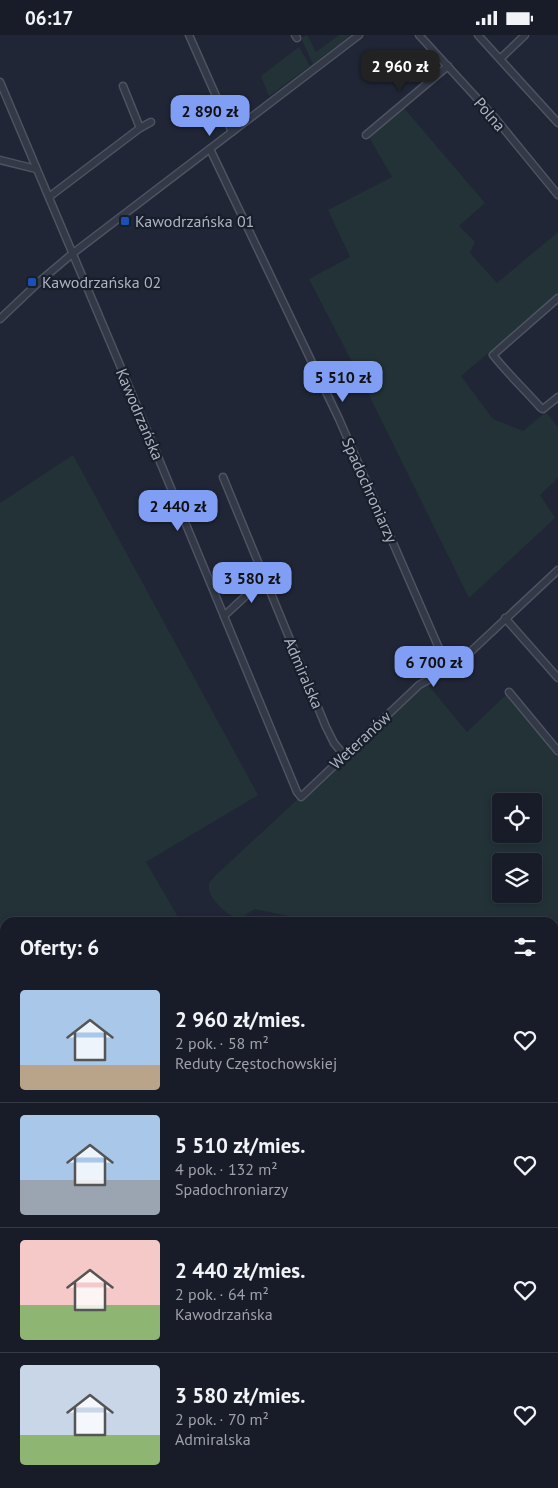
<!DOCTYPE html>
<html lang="pl">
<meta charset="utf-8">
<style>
:root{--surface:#181c28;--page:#252934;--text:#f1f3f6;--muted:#9fa1a8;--line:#363a45;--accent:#819ef5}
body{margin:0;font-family:"PT Sans",sans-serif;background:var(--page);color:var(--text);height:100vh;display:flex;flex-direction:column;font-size:19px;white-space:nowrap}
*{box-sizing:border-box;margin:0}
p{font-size:16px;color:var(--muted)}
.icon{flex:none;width:28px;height:28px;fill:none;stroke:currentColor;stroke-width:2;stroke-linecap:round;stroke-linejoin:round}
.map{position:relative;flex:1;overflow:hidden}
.panel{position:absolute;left:0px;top:882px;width:559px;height:571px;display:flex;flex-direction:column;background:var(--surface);border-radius:15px 15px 0 0;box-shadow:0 2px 8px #0003,0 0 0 1px var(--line)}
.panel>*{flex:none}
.controls{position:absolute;left:492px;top:758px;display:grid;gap:10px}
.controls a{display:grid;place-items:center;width:50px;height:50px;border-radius:5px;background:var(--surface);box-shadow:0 2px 8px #0003,0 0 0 1px var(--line);font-size:25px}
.price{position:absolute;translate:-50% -42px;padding:0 11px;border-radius:10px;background:var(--accent);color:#111;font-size:16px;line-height:32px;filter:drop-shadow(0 1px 2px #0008)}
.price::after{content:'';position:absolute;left:50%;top:30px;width:15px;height:11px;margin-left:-8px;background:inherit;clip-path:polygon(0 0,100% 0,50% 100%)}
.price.active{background:#222;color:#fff}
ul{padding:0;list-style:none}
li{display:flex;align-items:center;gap:15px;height:125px;padding:0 20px}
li+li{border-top:1px solid var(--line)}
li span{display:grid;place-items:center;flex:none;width:140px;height:100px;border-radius:5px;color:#555}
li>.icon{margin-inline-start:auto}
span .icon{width:60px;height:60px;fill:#fffc;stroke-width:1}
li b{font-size:21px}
h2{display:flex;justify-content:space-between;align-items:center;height:60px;padding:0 20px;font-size:21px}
.status{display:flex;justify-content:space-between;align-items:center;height:35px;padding:0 25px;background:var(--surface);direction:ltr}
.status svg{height:14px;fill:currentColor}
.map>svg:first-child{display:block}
</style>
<div class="status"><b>06:17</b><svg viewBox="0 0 49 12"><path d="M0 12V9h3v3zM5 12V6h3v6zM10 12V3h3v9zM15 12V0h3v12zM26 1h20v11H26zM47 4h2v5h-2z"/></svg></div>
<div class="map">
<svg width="558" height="1453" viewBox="0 0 558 1453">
<rect width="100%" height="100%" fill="#202636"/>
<g fill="#223237" fill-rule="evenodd">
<polygon points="307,0 316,17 339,0 351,0 313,29 301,3"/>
<polygon points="299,12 310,31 269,61 261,41"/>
<polygon points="404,73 485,168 459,191 475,207 470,218 497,248 558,197 558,259 461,341 493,384 523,396 546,377 558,392 558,443 540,460 555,483 469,563 366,354 309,244 350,222 328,175 392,142 369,102"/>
<polygon points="73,420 258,760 146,827 178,882 200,887 5,888 5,1449 309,1449 307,1453 0,1453 0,468"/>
<path d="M425 646 467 697 509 657 558 716V934L554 938V888H319L255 874C250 876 246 881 241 882 229 885 213 866 209 856V848L216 840ZM501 766H534V799H501ZM501 826H534V859H501Z"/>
<polygon points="558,1040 558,1217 554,1217 554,1043"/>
</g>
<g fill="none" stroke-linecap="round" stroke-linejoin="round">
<defs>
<g id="minor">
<polyline points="189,0 232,97"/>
<polyline points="295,0 297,3"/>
<polyline points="419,0 495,83 558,160"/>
<polyline points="478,0 558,88"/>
<polyline points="500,24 525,0"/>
<polyline points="0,47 119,328 297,757 301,762 419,650 448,634 465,622 558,535"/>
<polyline points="140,93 151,87"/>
<polyline points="366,100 448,31"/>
<polyline points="210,114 339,384 448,634"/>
<polyline points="0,125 36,134"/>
<polyline points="49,162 140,93 123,51"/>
<path d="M558 263 493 320C508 339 525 355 541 373L543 374 558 362"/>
<polyline points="0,284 40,246 72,219 359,0"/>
<polyline points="223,442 326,692 334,708 344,720"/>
<polyline points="224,581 265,543"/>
<polyline points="505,583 558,643"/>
<polyline points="509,657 558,716"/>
<polyline points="554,1007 558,1004"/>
<polyline points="345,1453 347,1449"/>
</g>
</defs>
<use href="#minor" stroke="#4e5361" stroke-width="9"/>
<use href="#minor" stroke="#333946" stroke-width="6"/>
</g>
<g fill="#1a4fb4" stroke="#191e2b" stroke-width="2">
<rect x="120" y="181" width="10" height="10" rx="2.5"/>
<rect x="27" y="242" width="10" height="10" rx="2.5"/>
</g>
<g text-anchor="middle" stroke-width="4.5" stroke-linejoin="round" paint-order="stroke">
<g font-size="16" fill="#adb3c3" stroke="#191e2b">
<text transform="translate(490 79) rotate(49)" y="6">Polna</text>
<text transform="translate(140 379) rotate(67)" y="6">Kawodrzańska</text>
<text transform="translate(370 455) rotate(66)" y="6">Spadochroniarzy</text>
<text transform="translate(304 638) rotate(67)" y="6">Admiralska</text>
<text transform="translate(360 705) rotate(-43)" y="6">Weteranów</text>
</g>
<g font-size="16" fill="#adb3c3" stroke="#191e2b" text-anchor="start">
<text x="135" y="192">Kawodrzańska 01</text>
<text x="42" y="253">Kawodrzańska 02</text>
</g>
</g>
</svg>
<div class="controls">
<a><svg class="icon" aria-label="locate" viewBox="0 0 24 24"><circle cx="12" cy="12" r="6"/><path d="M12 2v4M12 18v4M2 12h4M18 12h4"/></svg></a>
<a><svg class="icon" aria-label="layers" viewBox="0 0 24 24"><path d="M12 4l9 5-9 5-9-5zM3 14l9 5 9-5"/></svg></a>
</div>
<b class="price active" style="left:400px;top:57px">2 960 zł</b>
<b class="price" style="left:210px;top:102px">2 890 zł</b>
<b class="price" style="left:343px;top:368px">5 510 zł</b>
<b class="price" style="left:178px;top:497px">2 440 zł</b>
<b class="price" style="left:252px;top:569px">3 580 zł</b>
<b class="price" style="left:434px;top:653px">6 700 zł</b>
<section class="panel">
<h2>Oferty: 6<svg class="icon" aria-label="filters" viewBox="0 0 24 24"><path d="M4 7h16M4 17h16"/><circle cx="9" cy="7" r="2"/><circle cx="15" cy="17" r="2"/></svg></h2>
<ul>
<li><span style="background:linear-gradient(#a9c7e8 75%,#b9a48a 0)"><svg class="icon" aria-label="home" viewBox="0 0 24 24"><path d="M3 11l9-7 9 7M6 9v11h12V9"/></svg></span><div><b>2 960 zł/mies.</b><p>2 pok. · 58 m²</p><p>Reduty Częstochowskiej</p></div><svg class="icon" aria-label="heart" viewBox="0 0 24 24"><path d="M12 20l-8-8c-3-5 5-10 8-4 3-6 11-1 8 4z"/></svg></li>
<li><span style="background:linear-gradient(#a9c7e8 65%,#9aa5b1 0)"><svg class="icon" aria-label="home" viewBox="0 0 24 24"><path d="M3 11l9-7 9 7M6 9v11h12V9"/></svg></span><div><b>5 510 zł/mies.</b><p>4 pok. · 132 m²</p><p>Spadochroniarzy</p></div><svg class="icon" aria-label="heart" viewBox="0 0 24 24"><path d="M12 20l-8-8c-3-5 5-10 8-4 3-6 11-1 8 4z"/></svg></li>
<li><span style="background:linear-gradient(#f6c9c9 65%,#8fb573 0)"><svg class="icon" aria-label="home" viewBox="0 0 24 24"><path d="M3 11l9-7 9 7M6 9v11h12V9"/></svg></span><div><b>2 440 zł/mies.</b><p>2 pok. · 64 m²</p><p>Kawodrzańska</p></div><svg class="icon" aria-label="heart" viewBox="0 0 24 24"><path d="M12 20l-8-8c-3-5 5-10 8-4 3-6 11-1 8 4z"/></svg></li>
<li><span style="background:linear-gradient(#c9d6e8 70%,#8fb573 0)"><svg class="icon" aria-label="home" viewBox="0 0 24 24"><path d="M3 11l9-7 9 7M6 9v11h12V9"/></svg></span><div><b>3 580 zł/mies.</b><p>2 pok. · 70 m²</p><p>Admiralska</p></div><svg class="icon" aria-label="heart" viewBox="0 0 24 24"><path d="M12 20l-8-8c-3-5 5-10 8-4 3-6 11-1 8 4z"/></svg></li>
</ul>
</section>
</div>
